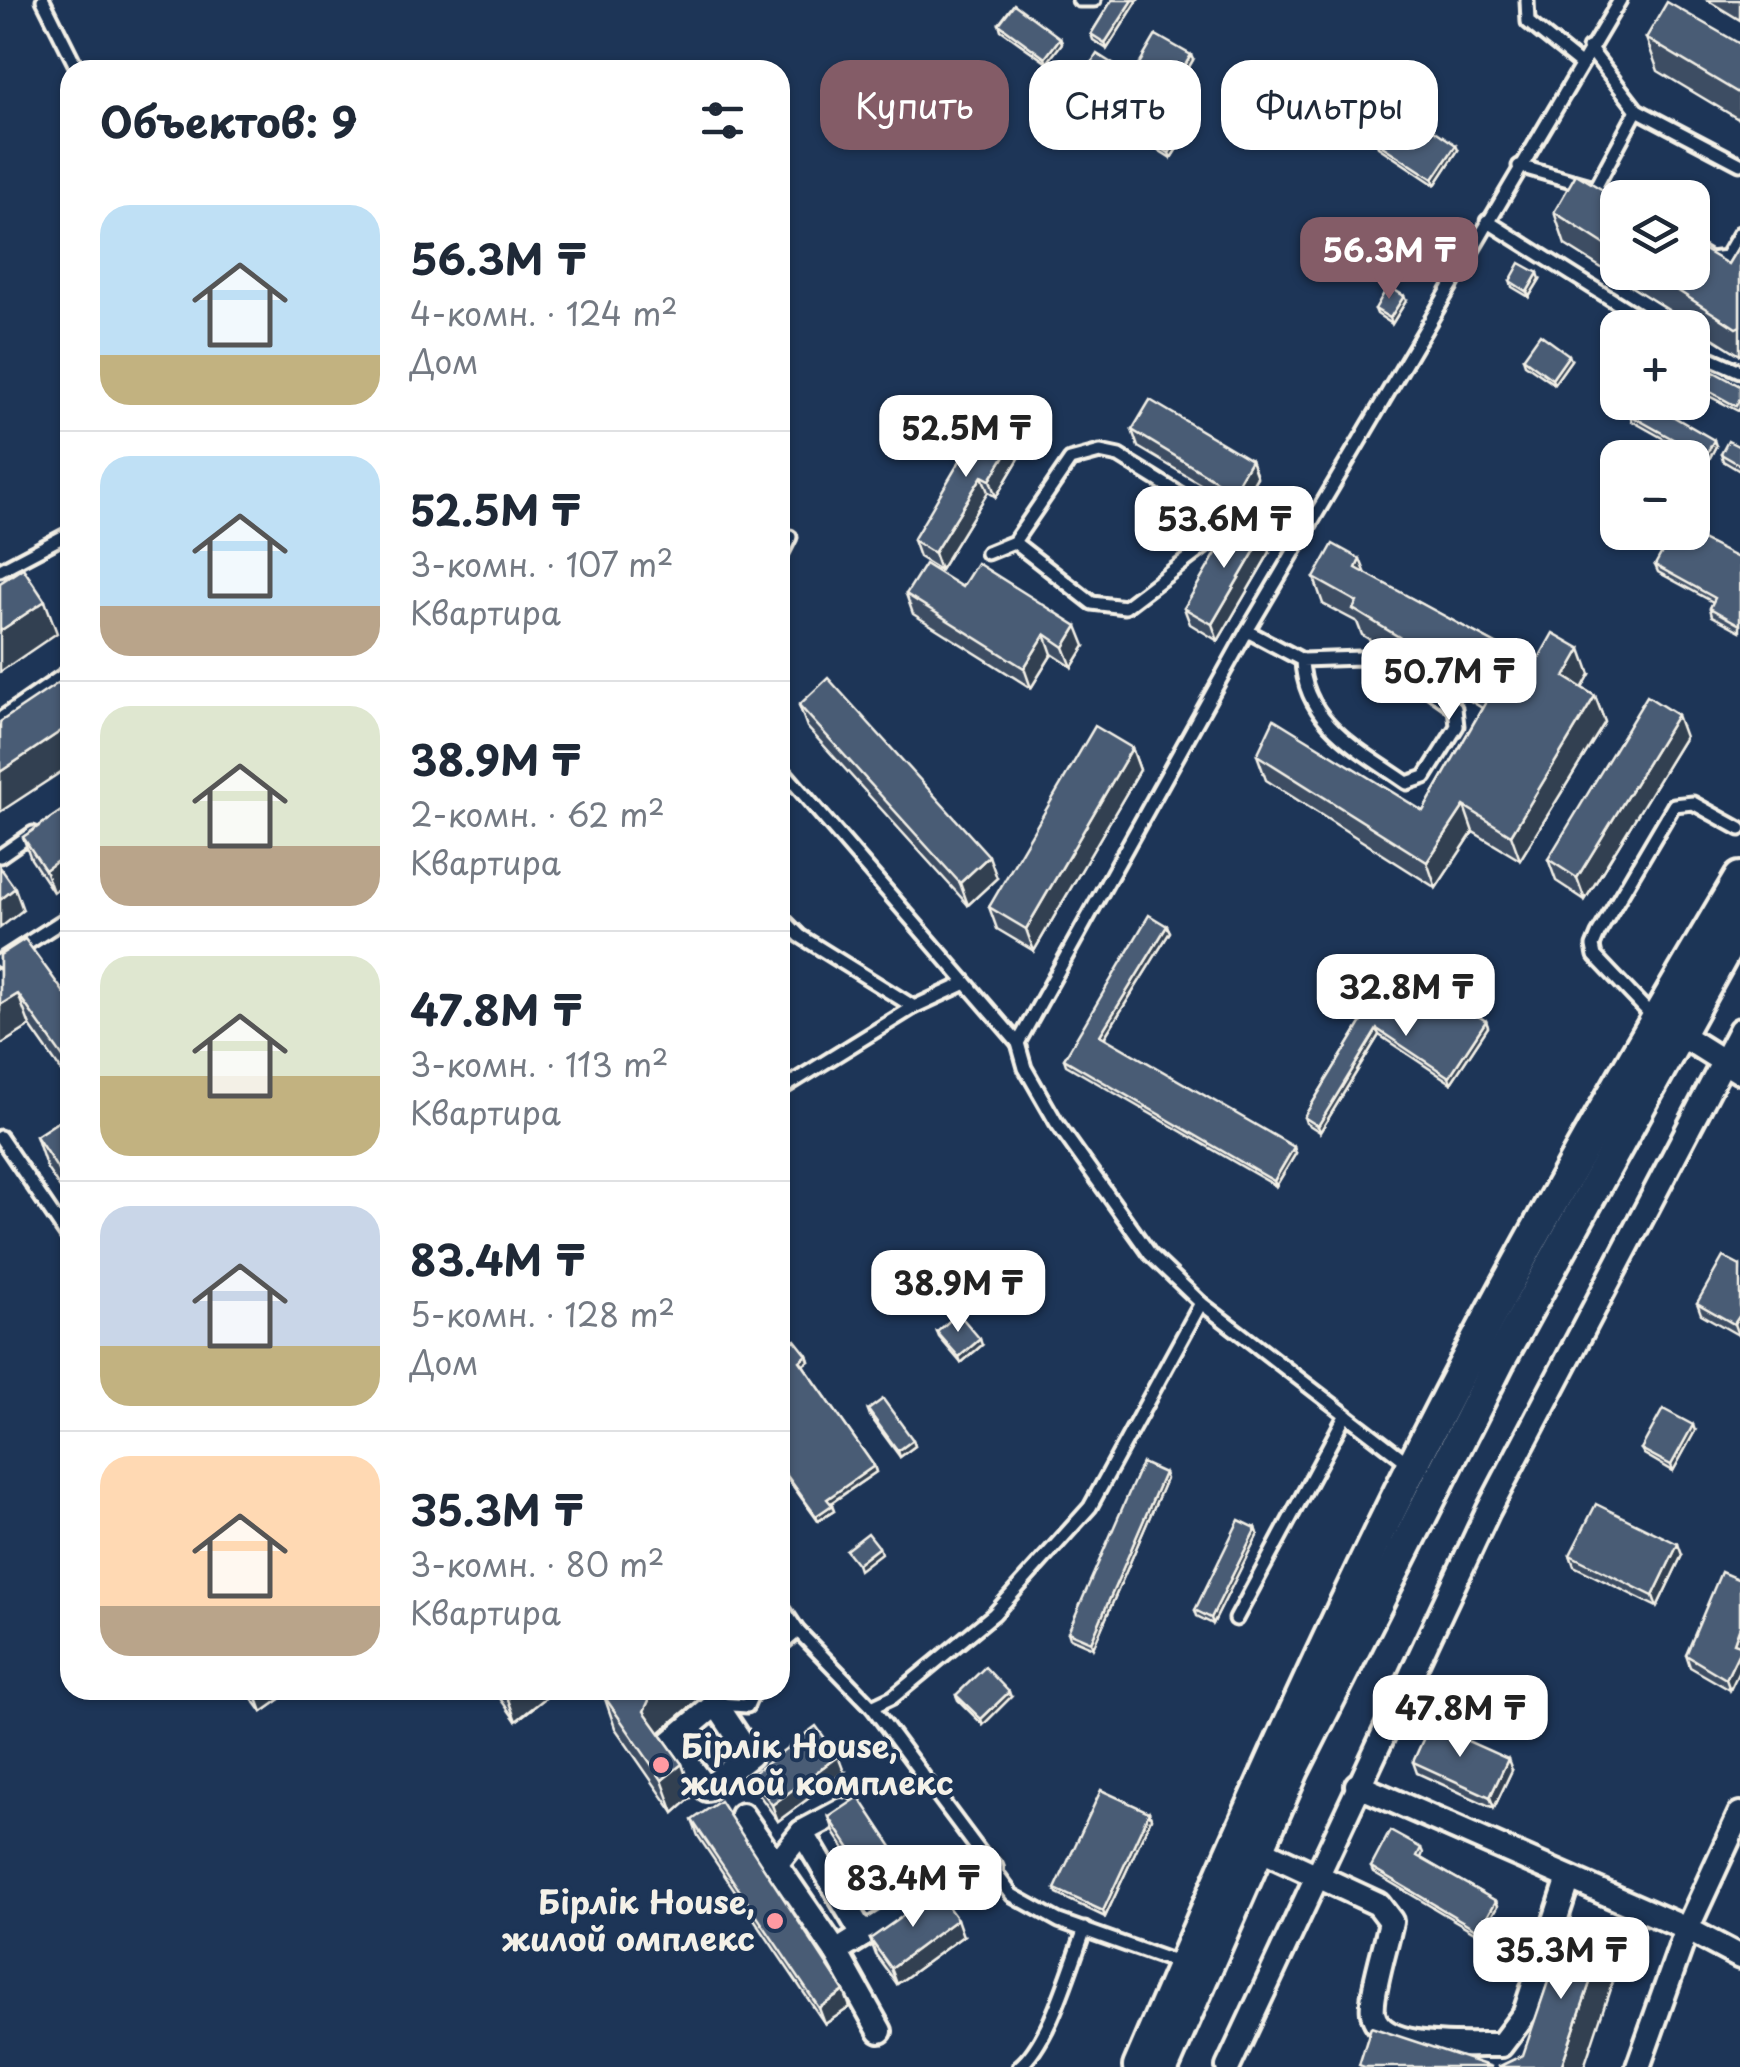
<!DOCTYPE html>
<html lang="ru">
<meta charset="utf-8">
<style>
:root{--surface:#fff;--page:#f6f6f7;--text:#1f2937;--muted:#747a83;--line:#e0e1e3;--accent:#845c67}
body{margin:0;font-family:"Playpen Sans",sans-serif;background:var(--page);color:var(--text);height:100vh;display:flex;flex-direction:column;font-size:38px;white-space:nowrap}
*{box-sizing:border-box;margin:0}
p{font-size:32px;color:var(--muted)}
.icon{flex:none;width:55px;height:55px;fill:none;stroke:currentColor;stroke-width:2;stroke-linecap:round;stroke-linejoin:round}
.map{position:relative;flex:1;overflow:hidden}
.panel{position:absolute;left:60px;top:60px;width:730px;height:1640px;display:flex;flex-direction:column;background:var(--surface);border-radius:30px;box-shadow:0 2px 8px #0004}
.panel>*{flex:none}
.guide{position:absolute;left:820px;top:60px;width:770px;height:90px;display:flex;gap:20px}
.buttons{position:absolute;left:1600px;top:180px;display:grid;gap:20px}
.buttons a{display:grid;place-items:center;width:110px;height:110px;border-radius:20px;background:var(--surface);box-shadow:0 2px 8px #0004;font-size:50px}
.price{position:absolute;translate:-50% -85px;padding:0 22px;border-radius:20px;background:#fff;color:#222;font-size:32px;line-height:65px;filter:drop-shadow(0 2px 5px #0008)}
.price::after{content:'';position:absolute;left:50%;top:60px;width:30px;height:22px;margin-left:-15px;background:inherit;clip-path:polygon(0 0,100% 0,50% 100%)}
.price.active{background:var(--accent);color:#fff}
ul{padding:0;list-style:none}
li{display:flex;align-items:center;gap:30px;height:250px;padding:0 40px}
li+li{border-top:2px solid var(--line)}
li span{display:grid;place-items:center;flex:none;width:280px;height:200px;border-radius:30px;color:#555}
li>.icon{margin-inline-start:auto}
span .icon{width:120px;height:120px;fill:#fffc;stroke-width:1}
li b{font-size:42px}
h2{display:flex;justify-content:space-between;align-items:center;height:120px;padding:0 40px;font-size:42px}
.pill{padding:0 35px;border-radius:30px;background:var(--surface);box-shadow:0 2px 8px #0004;font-size:35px;line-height:90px}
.pill.active{background:var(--accent);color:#fff}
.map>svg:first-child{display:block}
</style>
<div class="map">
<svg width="1740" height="2067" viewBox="0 0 1740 2067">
<rect width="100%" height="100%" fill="#1d3557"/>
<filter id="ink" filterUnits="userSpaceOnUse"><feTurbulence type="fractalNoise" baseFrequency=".01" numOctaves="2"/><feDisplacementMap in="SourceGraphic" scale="20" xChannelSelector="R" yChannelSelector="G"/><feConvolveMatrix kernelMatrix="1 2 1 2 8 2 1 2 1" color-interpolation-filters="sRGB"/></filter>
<g filter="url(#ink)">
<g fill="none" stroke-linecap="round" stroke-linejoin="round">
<defs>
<g id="service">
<polyline points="43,0 78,70"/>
<polyline points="1079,0 1094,0"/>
<polyline points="1527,0 1528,22 1579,63"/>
<polyline points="1589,48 1637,110 1740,164"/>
<polyline points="1519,166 1586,185"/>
<polyline points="1618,203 1595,188 1637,110"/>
<polyline points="1487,221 1657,328"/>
<polyline points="1692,248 1710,259 1726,257 1740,233"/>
<polyline points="1692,350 1740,371"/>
<polyline points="1014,542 1092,603 1125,607 1233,525"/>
<polyline points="987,553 1014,542 1070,460 1100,452 1119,456 1224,521 1233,525 1253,518 1301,540"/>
<polyline points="780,557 790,537"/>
<polyline points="0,570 70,533"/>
<path d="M1247 631 1302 660 1360 658 1400 669 1455 708 1457 726 1425 777 1407 783C1360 750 1304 723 1302 660"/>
<polyline points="0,719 65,674"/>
<polyline points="780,767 1018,1043"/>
<polyline points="0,856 33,833"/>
<polyline points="780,916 800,936 914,1007 966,983"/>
<polyline points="0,961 70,916"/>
<polyline points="1653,1017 1595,956 1593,946 1598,934 1674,805 1693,803 1740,829"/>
<polyline points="780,1090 914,1007"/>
<polyline points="0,1137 70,1240"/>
<polyline points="1411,1465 1201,1303 1150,1254 1056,1122 1025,1068 1018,1043 1247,631 1620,0"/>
<polyline points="780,1604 798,1631 872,1707 893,1697 994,1614 1090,1507 1201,1303"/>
<polyline points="1236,1619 1344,1418"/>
<polyline points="780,1646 798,1631"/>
<polyline points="719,1704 747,1706 754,1690"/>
<polyline points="872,1707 1012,1895 1059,1921 1183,1965"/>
<path d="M1019 2067C1050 2042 1070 1967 1085 1929"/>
</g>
<g id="minor">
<polyline points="1667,1026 1740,1072"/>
<polygon points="716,1704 750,1755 707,1789 671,1742"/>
<polyline points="1357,1785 1687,1929 1740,1957"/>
<polyline points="742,1815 836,1952"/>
<polyline points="802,1832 863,1935"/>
<path d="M1244 1842 1378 1904 1391 1921C1387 1943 1370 1994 1373 2013 1380 2053 1471 2044 1501 2045L1525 2013 1569 1878"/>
<polyline points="776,1864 802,1832 843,1810"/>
<polyline points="880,2031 836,1952 889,1919 991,1869"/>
<polyline points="1228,2067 1488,1511 1740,1030"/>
<polyline points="1638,2067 1687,1929 1740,1814"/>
</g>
<g id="secondary">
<path d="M1139 2067C1243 1823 1350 1580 1474 1346 1558 1187 1648 1032 1740 878"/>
<polyline points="1163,2067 1293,1770 1499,1361 1740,923"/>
</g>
</defs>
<use href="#service" stroke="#f4f1e8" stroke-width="19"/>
<use href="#minor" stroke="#f4f1e8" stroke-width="30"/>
<use href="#secondary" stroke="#f4f1e8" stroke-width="38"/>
<use href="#service" stroke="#1d3557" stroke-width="11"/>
<use href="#minor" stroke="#1d3557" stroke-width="22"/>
<use href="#secondary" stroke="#1d3557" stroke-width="30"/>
</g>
<g fill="#3e4e64" stroke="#f4f1e8" stroke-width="2.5">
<polygon points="1112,0 1138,0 1107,49 1093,40 1091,34"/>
<polygon points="1707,0 1740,0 1740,20"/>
<polygon points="999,24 1060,38 1062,43 1047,63 1001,30"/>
<polygon points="1646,38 1740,44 1740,120 1658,71"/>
<polygon points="1193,60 1170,100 1193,115 1195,120 1171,158 1075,98 1073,92"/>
<polygon points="1376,142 1458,150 1435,185 1378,147"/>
<polygon points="1618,199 1618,272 1692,272 1728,264 1740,244 1740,355 1565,245 1554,212"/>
<polygon points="1540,279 1529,297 1512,287 1510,281"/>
<polygon points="1406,301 1392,324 1377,314 1375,309"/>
<polygon points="1523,358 1571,360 1554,384 1525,364"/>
<polygon points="1740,386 1740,408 1738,411 1707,395 1705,389"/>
<polygon points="1630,415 1716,446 1707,463 1632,421"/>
<polygon points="1132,430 1251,460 1257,477 1239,507 1138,447"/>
<polygon points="1018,434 1024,450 996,497 988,492 940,570 919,557 913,540"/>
<polygon points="1740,447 1740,471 1723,461 1721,454"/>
<polygon points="1264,535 1270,552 1218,641 1190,624 1184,608"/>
<polygon points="1740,559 1740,631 1712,616 1710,608 1713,602 1658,572 1655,565"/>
<polygon points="1366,574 1535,665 1590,674 1582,688 1595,696 1605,722 1520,860 1473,832 1436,888 1266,780 1257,755 1423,811 1482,708 1362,635 1357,622 1323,604 1314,578"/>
<polygon points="962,587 1085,646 1072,667 1052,654 1031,688 913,614 906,594"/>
<polygon points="799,705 997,878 968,905 807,727"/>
<polygon points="1685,737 1585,900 1556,881 1548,859"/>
<polygon points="1132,748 1140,770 1034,951 997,929 989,907"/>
<polygon points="70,805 70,880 53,892 31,859 23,837"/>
<polygon points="1167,926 1170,932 1104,1038 1296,1153 1276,1186 1066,1065 1064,1059"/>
<polygon points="0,955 70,1001 70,1083 30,1026 0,1045"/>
<polygon points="1382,989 1416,1010 1486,1021 1488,1027 1451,1083 1379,1035 1320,1132 1306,1123 1304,1117"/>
<polygon points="70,1114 68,1200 47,1169 36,1136"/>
<polygon points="1740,1266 1738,1335 1701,1314 1697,1303"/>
<polygon points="937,1332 982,1345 961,1363 939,1337"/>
<polygon points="780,1351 807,1355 809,1361 803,1365 874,1466 876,1472 830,1504 834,1511 818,1521 780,1468"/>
<polygon points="868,1410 913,1440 915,1446 900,1457 870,1416"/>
<polygon points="1695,1431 1673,1471 1644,1454 1641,1449"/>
<polygon points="1166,1479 1093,1648 1070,1638 1068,1632"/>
<polygon points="1256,1528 1258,1534 1213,1624 1197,1616 1195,1610"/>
<polygon points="1570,1555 1682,1555 1657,1607 1574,1566"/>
<polygon points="1740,1580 1730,1690 1690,1667 1686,1655"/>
<polygon points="246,1690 293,1690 262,1712"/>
<polygon points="494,1690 552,1690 553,1692 516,1721"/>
<polygon points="612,1690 700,1690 703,1696 661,1731 660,1733 682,1764 693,1796 674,1813 615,1728 604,1696"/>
<polygon points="956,1695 1011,1697 983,1725 958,1700"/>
<polygon points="1413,1762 1512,1770 1494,1808 1417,1773"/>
<polygon points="844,1772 778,1821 757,1792 751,1775"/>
<polygon points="1149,1812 1151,1818 1105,1917 1057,1894 1055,1889"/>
<polygon points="829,1817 904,1865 910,1882 880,1902 835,1834"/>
<polygon points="692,1820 844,1991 850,2007 825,2024 698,1836"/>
<polygon points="1421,1848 1423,1853 1421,1858 1496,1901 1498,1906 1481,1936 1373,1872 1371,1867"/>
<polygon points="963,1936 897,1984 876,1955 870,1939"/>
</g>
<g fill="#324051" stroke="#f4f1e8" stroke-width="2.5">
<polygon points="1133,0 1138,0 1107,49 1105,43"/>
<polygon points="1060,38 1062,43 1047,63 1045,58"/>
<polygon points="1191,55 1193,60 1168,103 1166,98"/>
<polygon points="1193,115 1195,120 1171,158 1169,153"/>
<polygon points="1456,145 1458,150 1435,185 1433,179"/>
<polygon points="1538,273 1540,279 1529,297 1527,292"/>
<polygon points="1404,296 1406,301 1392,324 1390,318"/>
<polygon points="1569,355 1571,360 1554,384 1552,379"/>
<polygon points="1018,434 1024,450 996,497 990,480"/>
<polygon points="1714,440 1716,446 1707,463 1705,457"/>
<polygon points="1251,460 1257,477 1239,507 1233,491"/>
<polygon points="982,476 988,492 940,570 934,553"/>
<polygon points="1264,535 1270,552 1218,641 1212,624"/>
<polygon points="1360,559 1370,584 1356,568"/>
<polygon points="45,601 57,633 0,672 0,631"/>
<polygon points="1077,626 1085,646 1072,667 1064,647"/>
<polygon points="1045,634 1052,654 1031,688 1024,668"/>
<polygon points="1581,649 1590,674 1574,703 1565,677"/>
<polygon points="1595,696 1605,722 1520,860 1511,835"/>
<polygon points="1677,715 1685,737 1585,900 1577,878"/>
<polygon points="70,725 70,766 0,812 0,772"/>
<polygon points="1132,748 1140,770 1034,951 1026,929"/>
<polygon points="1464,806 1473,832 1436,888 1427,862"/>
<polygon points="70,852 70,880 53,892 45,870"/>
<polygon points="989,856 997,878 968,905 960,883"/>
<polygon points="15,888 23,910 0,928 0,900"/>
<polygon points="1167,926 1170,932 1102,1041 1100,1035"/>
<polygon points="18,994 30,1026 0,1045 0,1005"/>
<polygon points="1486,1021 1488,1027 1451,1083 1449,1077"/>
<polygon points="1377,1029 1379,1035 1320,1132 1318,1126"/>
<polygon points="786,1060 788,1066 780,1073 780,1065"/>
<polygon points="1294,1147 1296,1153 1276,1186 1274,1181"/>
<polygon points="70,1159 70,1199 68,1200 57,1168"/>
<polygon points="1740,1315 1740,1333 1738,1335 1734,1324"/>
<polygon points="980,1339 982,1345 961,1363 959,1357"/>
<polygon points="807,1355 809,1361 802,1366 800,1361"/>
<polygon points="1693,1425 1695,1431 1673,1471 1671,1465"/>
<polygon points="913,1440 915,1446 900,1457 898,1451"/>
<polygon points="874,1466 876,1472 829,1504 827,1499"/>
<polygon points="1164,1473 1166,1479 1093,1648 1091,1642"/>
<polygon points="832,1505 834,1511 818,1521 816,1516"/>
<polygon points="1256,1528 1258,1534 1213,1624 1211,1618"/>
<polygon points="1678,1544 1682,1555 1657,1607 1653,1596"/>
<polygon points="879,1547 881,1553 859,1570 857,1564"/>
<polygon points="1740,1626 1740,1648 1734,1643"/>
<polygon points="1740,1650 1740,1669 1730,1690 1726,1679"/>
<polygon points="254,1690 293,1690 262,1712"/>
<polygon points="511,1690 552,1690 553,1692 516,1721 506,1694"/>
<polygon points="659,1690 700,1690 703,1696 661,1731 656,1743 644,1711 650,1698"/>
<polygon points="1009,1692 1011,1697 983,1725 981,1719"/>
<polygon points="838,1756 844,1772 778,1821 772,1805"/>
<polygon points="1508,1759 1512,1770 1494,1808 1490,1797"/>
<polygon points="682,1764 693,1796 674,1813 662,1780"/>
<polygon points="1149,1812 1151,1818 1105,1917 1103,1911"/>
<polygon points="904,1865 910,1882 880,1902 874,1885"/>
<polygon points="1496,1901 1498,1906 1481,1936 1479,1931"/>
<polygon points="957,1919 963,1936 897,1984 891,1968"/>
<polygon points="1604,1942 1615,1974 1584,2067 1561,2067"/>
<polygon points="844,1991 850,2007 825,2024 819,2008"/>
</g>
<g fill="#485b74" stroke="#f4f1e8" stroke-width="2.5">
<polygon points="1112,0 1133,0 1105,43 1091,34"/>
<polygon points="1667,2 1740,44 1740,94 1646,38"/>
<polygon points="1014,4 1060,38 1045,58 999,24"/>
<polygon points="1156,35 1191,55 1166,98 1193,115 1169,153 1073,92 1097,54 1132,76"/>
<polygon points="1400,107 1456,145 1433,179 1376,142"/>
<polygon points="1576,174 1618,199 1618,253 1554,212"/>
<polygon points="1692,243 1728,264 1740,244 1740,326 1736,328 1649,272 1692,272"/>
<polygon points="1520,263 1538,273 1527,292 1510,281"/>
<polygon points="1388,286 1404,296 1390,318 1375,309"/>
<polygon points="1540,334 1569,355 1552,379 1523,358"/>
<polygon points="1714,372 1740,386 1740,398 1736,406 1705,389"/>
<polygon points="1150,400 1251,460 1233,491 1132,430"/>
<polygon points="1637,402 1648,402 1714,440 1705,457 1630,415"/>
<polygon points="987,415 1018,434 990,480 982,476 934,553 913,540"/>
<polygon points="1728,441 1740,447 1740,465 1721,454"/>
<polygon points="1236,519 1264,535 1212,624 1184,608"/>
<polygon points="1673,532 1686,532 1740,559 1740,625 1710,608 1715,598 1655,565"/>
<polygon points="1333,544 1360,559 1356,568 1535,665 1553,633 1581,649 1565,677 1595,696 1511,835 1464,806 1427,862 1257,755 1274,719 1423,811 1491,693 1353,609 1357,602 1314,578"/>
<polygon points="977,563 1077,626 1064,647 1045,634 1024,668 906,594 925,564 962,587"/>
<polygon points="23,568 45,601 0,631 0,583"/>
<polygon points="70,675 70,725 0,772 0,722"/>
<polygon points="828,678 989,856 960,883 799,705"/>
<polygon points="1647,696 1677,715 1577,878 1548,859"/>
<polygon points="1095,726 1132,748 1026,929 989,907"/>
<polygon points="70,805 70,852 45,870 23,837"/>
<polygon points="0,867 15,888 0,900"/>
<polygon points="1149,915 1167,926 1100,1035 1294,1147 1274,1181 1064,1059"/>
<polygon points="25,939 70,1001 70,1067 18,994 0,1005 0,955"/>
<polygon points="1432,986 1486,1021 1449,1077 1377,1029 1318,1126 1304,1117 1382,989 1416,1010"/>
<polygon points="780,1054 786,1060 780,1065"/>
<polygon points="70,1114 70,1159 57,1168 36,1136"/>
<polygon points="1723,1257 1740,1266 1740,1315 1734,1324 1697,1303"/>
<polygon points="958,1313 980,1339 959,1357 937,1332"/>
<polygon points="795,1340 807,1355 800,1361 874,1466 827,1499 832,1505 816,1516 780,1466 780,1351"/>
<polygon points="883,1399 913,1440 898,1451 868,1410"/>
<polygon points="1663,1409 1693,1425 1671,1465 1641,1449"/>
<polygon points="1142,1463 1164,1473 1091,1642 1068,1632"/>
<polygon points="1596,1504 1678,1544 1653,1596 1570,1555"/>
<polygon points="1239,1520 1256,1528 1211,1618 1195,1610"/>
<polygon points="868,1533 879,1547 857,1564 846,1550"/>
<polygon points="1721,1572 1740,1580 1740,1626 1734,1643 1740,1645 1740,1650 1726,1679 1686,1655"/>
<polygon points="985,1667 1009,1692 981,1719 956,1695"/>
<polygon points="612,1690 659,1690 650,1698 644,1711 682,1764 662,1780 604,1696"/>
<polygon points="1430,1724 1508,1759 1490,1797 1413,1762"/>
<polygon points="816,1726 838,1756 772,1805 751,1775"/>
<polygon points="1101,1790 1149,1812 1103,1911 1055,1889"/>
<polygon points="859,1797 904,1865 874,1885 829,1817"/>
<polygon points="720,1801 844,1991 819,2008 692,1820"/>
<polygon points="1390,1831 1421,1848 1417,1856 1496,1901 1479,1931 1371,1867"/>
<polygon points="937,1892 957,1919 891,1968 870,1939"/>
<polygon points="1566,1929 1604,1942 1561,2067 1498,2067 1523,2055"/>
<polygon points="1371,2027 1492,2067 1364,2067 1359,2065"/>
</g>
</g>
<g fill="#ff9aa2" stroke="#1d3557" stroke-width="4">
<circle cx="661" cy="1765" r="10"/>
<circle cx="775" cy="1921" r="10"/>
</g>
<g text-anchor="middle" stroke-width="8" stroke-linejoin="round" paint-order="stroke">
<g font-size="32" font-weight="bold" fill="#f4f1e8" stroke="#1d3557" text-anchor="start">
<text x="681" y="1758">Бірлік House,<tspan x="681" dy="37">жилой комплекс</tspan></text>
<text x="755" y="1914" text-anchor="end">Бірлік House,<tspan x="755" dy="37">жилой омплекс</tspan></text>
</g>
</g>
</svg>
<div class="buttons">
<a><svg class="icon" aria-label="layers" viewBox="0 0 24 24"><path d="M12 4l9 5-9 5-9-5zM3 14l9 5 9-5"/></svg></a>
<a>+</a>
<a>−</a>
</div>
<b class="price active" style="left:1389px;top:302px">56.3M ₸</b>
<b class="price" style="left:966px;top:480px">52.5M ₸</b>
<b class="price" style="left:1224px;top:571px">53.6M ₸</b>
<b class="price" style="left:1449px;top:723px">50.7M ₸</b>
<b class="price" style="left:1406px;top:1039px">32.8M ₸</b>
<b class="price" style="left:958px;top:1335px">38.9M ₸</b>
<b class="price" style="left:1460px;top:1760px">47.8M ₸</b>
<b class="price" style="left:913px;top:1930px">83.4M ₸</b>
<b class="price" style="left:1561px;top:2002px">35.3M ₸</b>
<div class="guide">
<a class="pill active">Купить</a>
<a class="pill">Снять</a>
<a class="pill">Фильтры</a>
</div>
<section class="panel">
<h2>Объектов: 9<svg class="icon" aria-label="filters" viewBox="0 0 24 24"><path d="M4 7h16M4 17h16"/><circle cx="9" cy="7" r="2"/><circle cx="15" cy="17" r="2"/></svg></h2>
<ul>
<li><span style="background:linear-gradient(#bfe0f5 75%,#c2b280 0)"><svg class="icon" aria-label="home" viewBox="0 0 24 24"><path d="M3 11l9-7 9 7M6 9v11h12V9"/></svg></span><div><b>56.3M ₸</b><p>4-комн. · 124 m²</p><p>Дом</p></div></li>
<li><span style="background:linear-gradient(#bfe0f5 75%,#b9a48a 0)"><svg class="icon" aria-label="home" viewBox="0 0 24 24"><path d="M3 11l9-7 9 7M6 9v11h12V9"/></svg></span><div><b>52.5M ₸</b><p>3-комн. · 107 m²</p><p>Квартира</p></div></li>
<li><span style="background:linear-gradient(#dfe7d0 70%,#b9a48a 0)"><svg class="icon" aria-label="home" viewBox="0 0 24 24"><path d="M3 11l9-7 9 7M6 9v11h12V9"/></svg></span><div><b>38.9M ₸</b><p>2-комн. · 62 m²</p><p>Квартира</p></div></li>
<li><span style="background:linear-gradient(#dfe7d0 60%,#c2b280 0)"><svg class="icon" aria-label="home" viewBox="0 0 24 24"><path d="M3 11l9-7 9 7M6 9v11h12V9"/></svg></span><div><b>47.8M ₸</b><p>3-комн. · 113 m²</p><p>Квартира</p></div></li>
<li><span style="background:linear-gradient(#c9d6e8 70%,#c2b280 0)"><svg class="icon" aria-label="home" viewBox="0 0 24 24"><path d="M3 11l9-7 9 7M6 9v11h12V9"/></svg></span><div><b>83.4M ₸</b><p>5-комн. · 128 m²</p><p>Дом</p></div></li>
<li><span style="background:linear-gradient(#ffd9b3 75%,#b9a48a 0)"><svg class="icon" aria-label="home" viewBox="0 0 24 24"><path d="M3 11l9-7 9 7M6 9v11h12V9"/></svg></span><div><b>35.3M ₸</b><p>3-комн. · 80 m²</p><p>Квартира</p></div></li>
</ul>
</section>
</div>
